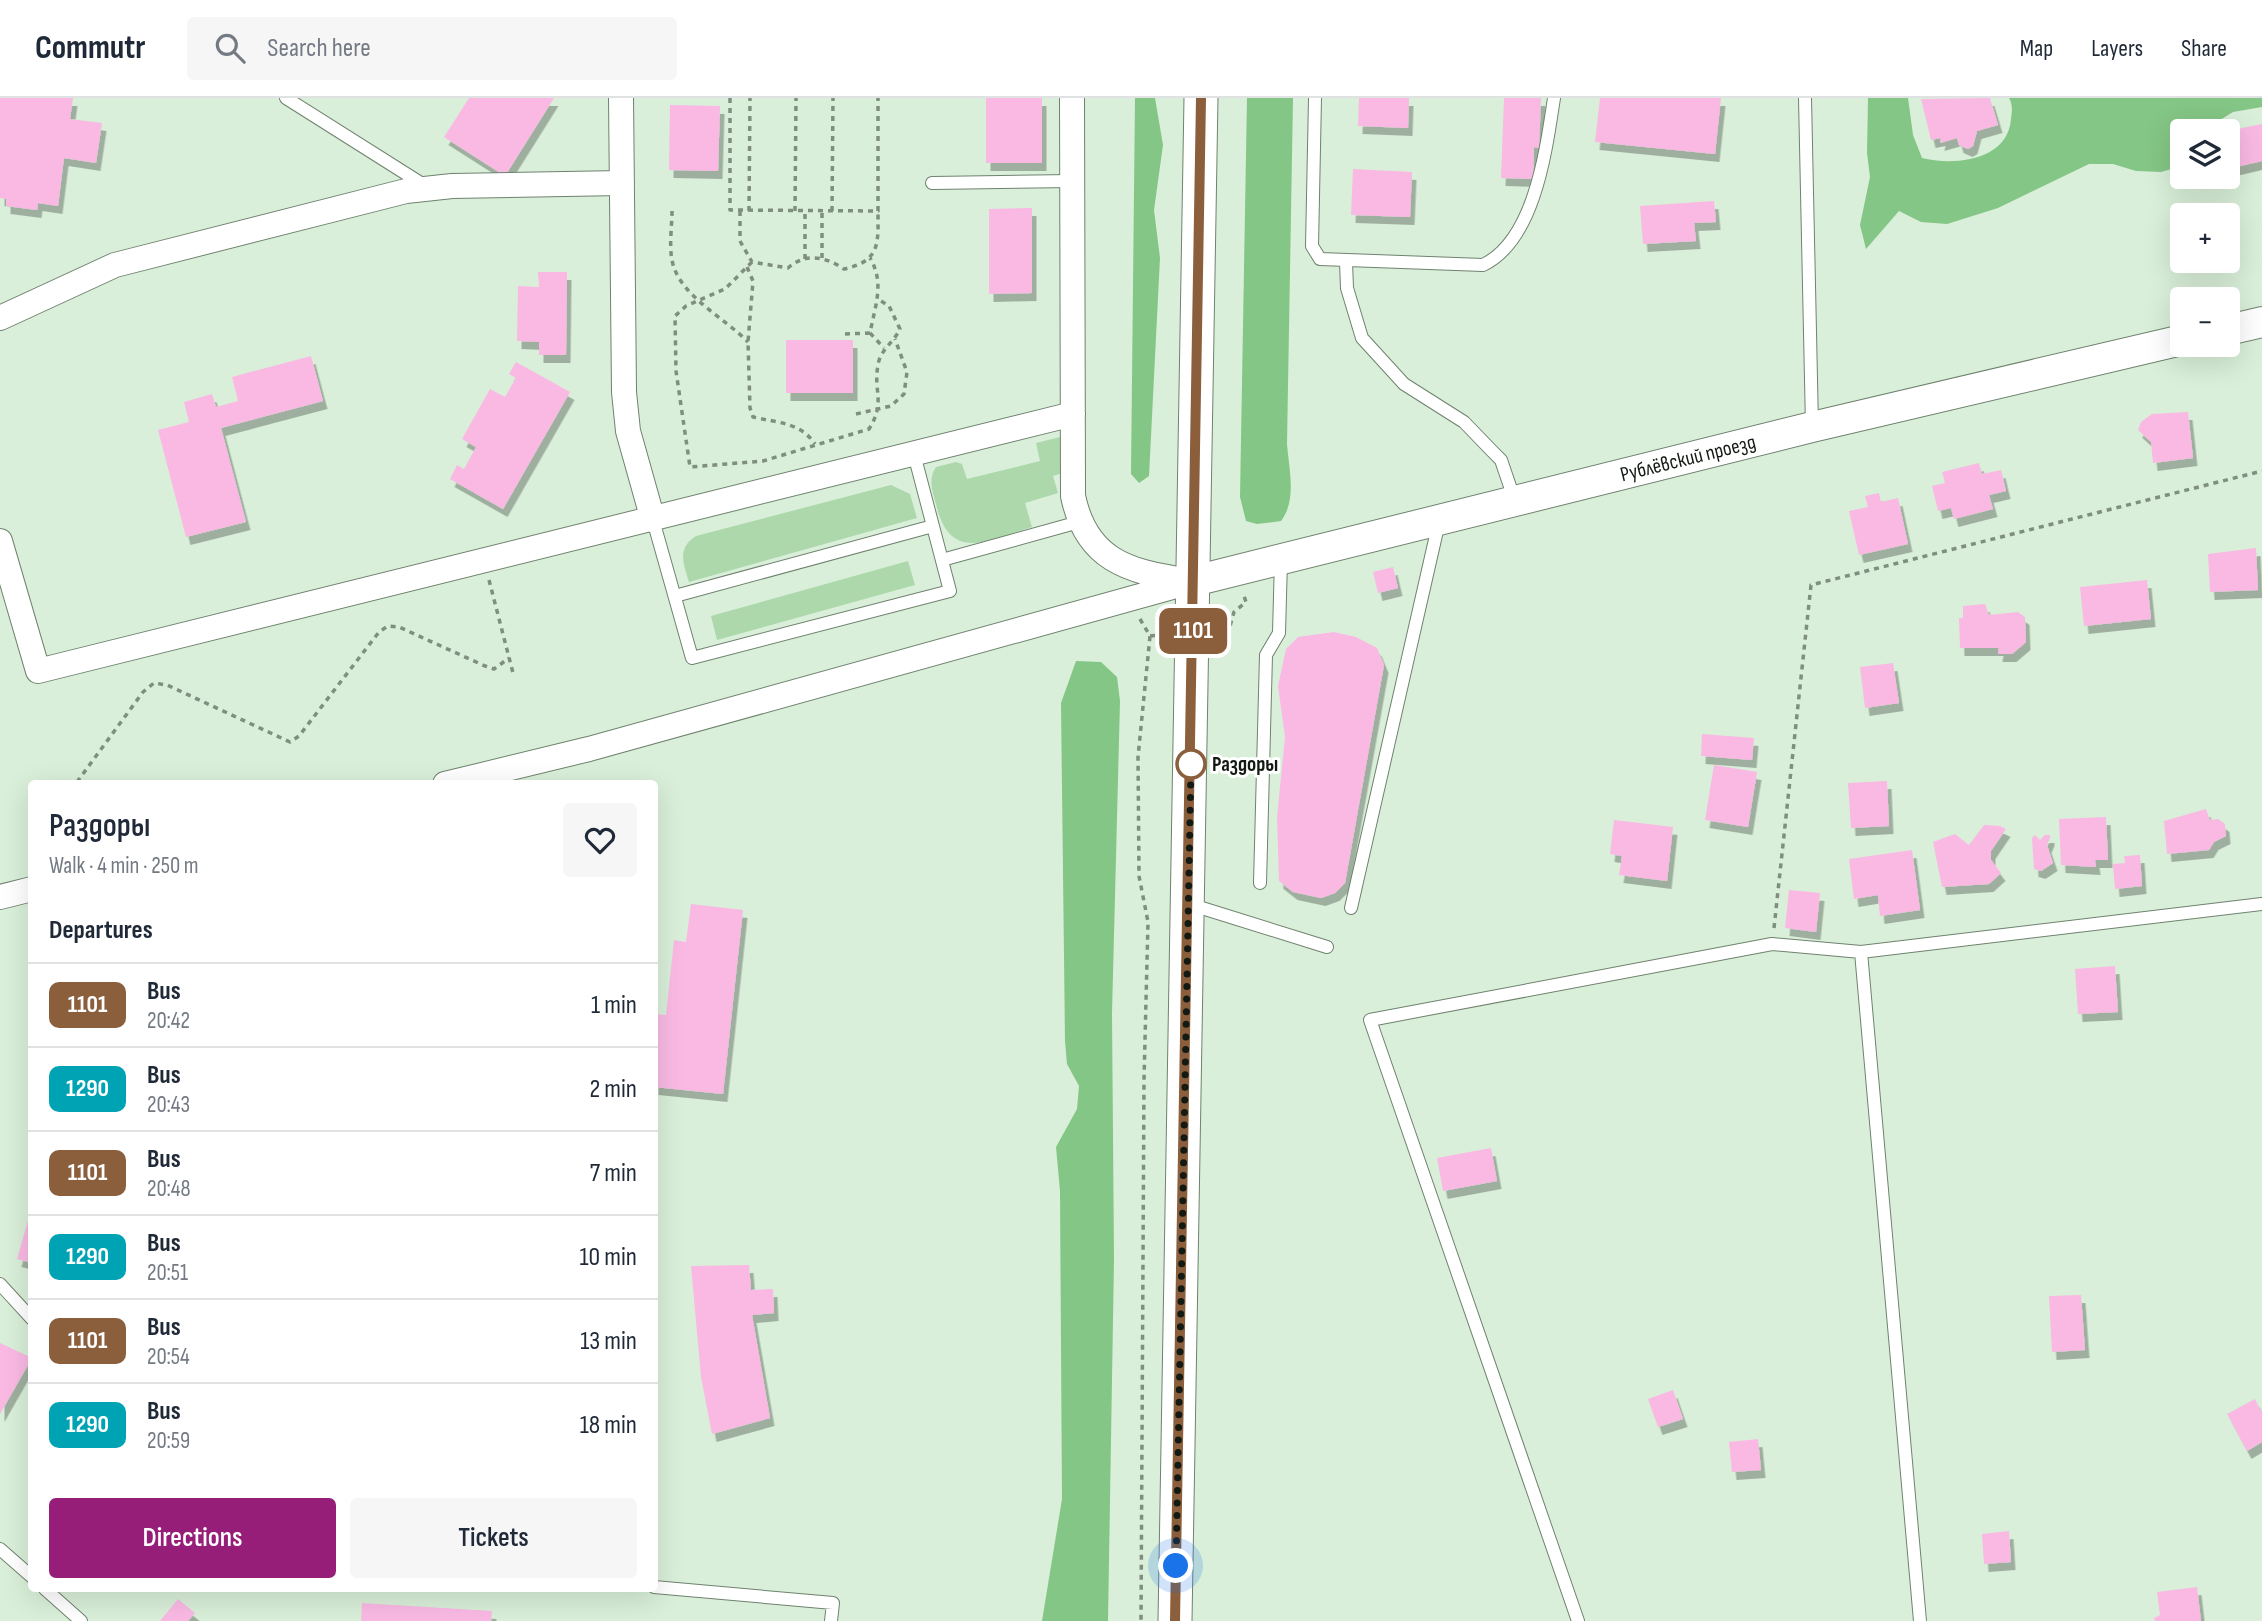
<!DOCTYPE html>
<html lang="en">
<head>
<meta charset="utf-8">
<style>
	:root { --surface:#fff; --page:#f6f6f7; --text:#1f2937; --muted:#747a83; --line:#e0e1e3; --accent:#961e79 }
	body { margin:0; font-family:"Sofia Sans Condensed",sans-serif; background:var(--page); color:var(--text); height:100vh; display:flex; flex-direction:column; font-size:26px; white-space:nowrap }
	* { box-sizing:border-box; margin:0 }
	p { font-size:23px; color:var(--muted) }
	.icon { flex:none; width:38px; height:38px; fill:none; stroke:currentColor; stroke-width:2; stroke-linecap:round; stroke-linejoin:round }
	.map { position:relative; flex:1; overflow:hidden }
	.drawer { position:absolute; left:28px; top:682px; width:630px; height:812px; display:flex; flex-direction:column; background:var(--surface); border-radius:7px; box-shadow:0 7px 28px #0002 }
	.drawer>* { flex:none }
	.badge { padding:0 14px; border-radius:10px; font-size:24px; line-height:46px }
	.buttons { position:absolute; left:2170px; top:21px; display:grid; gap:14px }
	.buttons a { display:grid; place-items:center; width:70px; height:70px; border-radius:7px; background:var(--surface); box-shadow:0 7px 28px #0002; font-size:35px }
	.you { position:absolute; width:35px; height:35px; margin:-18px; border:5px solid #fff; border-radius:50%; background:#1a73e8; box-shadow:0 0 0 10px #1a73e833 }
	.map>.badge { position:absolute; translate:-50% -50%; box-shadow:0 0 0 4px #fff }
	h2 { padding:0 21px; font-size:26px; line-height:63px }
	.round { display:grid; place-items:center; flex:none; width:74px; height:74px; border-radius:7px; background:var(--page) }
	.headline { display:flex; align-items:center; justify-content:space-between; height:119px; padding:0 21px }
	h1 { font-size:33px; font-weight:600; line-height:52px }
	.cta { display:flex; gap:14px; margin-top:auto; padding:14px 21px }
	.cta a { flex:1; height:80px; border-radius:7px; background:var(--accent); color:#fff; font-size:28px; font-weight:600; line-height:80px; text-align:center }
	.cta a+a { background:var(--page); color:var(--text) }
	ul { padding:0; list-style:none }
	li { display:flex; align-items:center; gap:21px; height:84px; padding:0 21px; border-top:2px solid var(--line) }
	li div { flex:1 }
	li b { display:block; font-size:26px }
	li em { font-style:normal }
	li .badge { min-width:77px; font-weight:700; text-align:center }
	header { display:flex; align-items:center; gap:42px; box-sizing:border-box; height:98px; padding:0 35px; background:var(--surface); border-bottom:2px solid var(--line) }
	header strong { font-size:33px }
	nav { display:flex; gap:38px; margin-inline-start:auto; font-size:24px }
	.search { width:490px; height:63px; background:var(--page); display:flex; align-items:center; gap:18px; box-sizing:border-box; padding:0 24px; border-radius:7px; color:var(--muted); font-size:26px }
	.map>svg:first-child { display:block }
	.green { fill:#acd8ac }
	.forest { fill:#84c685 }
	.building { fill:#f9b9e3; filter:url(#shadow) }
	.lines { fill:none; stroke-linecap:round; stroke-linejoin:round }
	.service-casing { stroke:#6f826f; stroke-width:14 }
	.minor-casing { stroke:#6f826f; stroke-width:26 }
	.tertiary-casing { stroke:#6f826f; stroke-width:32 }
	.secondary-casing { stroke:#6f826f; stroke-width:35 }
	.path { stroke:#7f8e7f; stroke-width:3.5; stroke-dasharray:5 5; stroke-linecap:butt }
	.service { stroke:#fff; stroke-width:12 }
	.minor { stroke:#fff; stroke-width:24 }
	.tertiary { stroke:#fff; stroke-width:30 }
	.secondary { stroke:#fff; stroke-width:33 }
	.line-casing { stroke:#fff; stroke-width:16 }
	.line { stroke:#8b5e3c; stroke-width:10 }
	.walk { stroke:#131a13; stroke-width:7; stroke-dasharray:0 12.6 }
	.stop-dot { fill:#fff; stroke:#8b5e3c; stroke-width:3.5 }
	.labels { text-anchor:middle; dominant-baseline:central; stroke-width:6; stroke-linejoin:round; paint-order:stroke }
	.street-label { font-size:21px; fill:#131a13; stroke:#fff }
	.stop-label { font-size:21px; font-weight:bold; fill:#131a13; stroke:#fff; text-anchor:start }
</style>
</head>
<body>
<header>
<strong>Commutr</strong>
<div class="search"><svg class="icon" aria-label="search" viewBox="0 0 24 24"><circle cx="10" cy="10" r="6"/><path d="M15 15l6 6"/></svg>Search here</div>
<nav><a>Map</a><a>Layers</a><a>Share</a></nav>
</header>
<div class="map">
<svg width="2262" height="1523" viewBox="0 0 2262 1523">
	<defs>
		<filter id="shadow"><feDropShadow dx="4.5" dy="8" stdDeviation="0" flood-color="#0004"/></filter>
	</defs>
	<rect width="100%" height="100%" fill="#d9efd9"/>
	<!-- green -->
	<path class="green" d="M1064 338 1066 374 1053 378 1058 395 1025 405 1032 429C988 442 950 466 936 406 932 392 928 381 936 369L956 364 962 366 967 381 1040 363 1036 345Z
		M891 387 910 396 917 420 689 484C683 465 677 450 696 438Z
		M908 463 915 487 717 542 711 518Z"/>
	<!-- forest -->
	<path class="forest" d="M1135 0H1155L1163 47 1154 112 1160 160 1149 378 1139 385 1131 376Z
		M1247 0H1293L1287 346C1289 371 1297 402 1281 423L1257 426 1246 423 1240 399Z
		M1868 0H1908L1913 37 1922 60C1953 68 2008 63 2011 21 2012 13 2013 7 2009 0H2262V9L2233 14 2212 27 2210 33H2182V68L2161 74 2136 73 2113 66H2089L1998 110 1947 126 1921 124 1899 113 1866 151 1860 127 1870 79 1867 55Z
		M1076 563 1101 564 1117 579 1120 603 1112 915 1114 1161 1108 1523H1042L1062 1401 1060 1093 1056 1049 1077 1011 1079 988 1067 966 1065 943 1061 605Z"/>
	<!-- building -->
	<path class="building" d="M0 0H73L70 21 102 25 96 65 64 60 58 108 38 105 37 112 6 108V101L0 100Z
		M469 0H554L505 78 444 39Z
		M986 0H1042V65H986Z
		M1359 0H1409L1408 30 1358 28Z
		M1504 0H1541L1539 50 1534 49 1533 81 1501 80Z
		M1600 0H1721L1715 56 1595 44Z
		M1990 0 1998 27 1977 33 1973 48 1968 51 1959 47 1957 40 1940 45 1941 40 1931 42 1921 1Z
		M670 7 720 8 718 73 669 72Z
		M2262 26V63L2232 70 2228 33Z
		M1353 71 1412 74 1410 119 1351 117Z
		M1714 103 1716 124 1694 125 1696 143 1643 146 1640 108Z
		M1032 110V195L989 196V111Z
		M538 174H567L566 257H539V244L517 243 518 188 539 189Z
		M786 242H853V295H786Z
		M311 258 323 303 221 330 246 424 186 439 158 332 189 324 184 304 212 296 216 309 238 303 232 279Z
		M516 264 570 294 503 411 450 381 457 367 464 371 476 349 462 341 490 291 505 299 516 280 509 276Z
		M2188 314 2193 360 2153 365 2151 344 2138 332 2141 324 2152 316Z
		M1979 365 1982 376 2001 372 2006 393 1989 397 1993 411 1954 421 1951 410 1938 413 1932 388 1945 385 1942 374Z
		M1879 395 1881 404 1898 400 1908 446 1859 457 1849 413 1868 409 1865 398Z
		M2256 450 2258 492 2210 494 2208 456Z
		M1393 469 1398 490 1378 495 1373 474Z
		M2147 482 2151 521 2084 528 2080 489Z
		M1985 506 1989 517 2018 514 2025 519 2026 544 2012 556H1998L1999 550H1960L1959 520H1963V508Z
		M1334 534 1356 539 1377 550 1384 567 1345 785 1335 795 1321 800 1293 794 1279 783 1277 719 1285 639 1278 588 1286 551 1298 539Z
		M1893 565 1899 605 1865 610 1860 569Z
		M1702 636 1754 640 1752 662 1701 658Z
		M1714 667 1757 674 1748 729 1705 722Z
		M1887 683 1889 728 1851 730 1848 685Z
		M2206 711 2210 722 2218 721 2225 726 2226 738 2214 744 2209 752 2167 756 2164 723Z
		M2106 719 2108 762H2095L2096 769 2061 767 2059 721Z
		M1614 722 1673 729 1667 783 1619 777 1622 758 1610 756Z
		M1984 727 2000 728 2006 731 1991 753V762L2001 775 1989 786 1942 789 1933 744 1955 736 1969 747Z
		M2035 737 2040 742 2045 737H2050V740L2047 747 2053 765 2041 773 2034 771 2032 740Z
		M1912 752 1920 812 1880 818 1878 797 1854 801 1849 761Z
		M2140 757 2142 788 2115 791 2113 766 2125 765 2124 758Z
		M1789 792 1820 795 1816 834 1785 830Z
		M691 806 743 812 723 996 654 989V916L666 917 674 842 686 844Z
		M2115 868 2118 914 2078 916 2075 871Z
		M1491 1050 1497 1083 1443 1093 1437 1060Z
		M29 1119H32V1165L17 1161Z
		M749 1167 751 1192 773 1191 774 1215 752 1217 770 1320 712 1336 701 1279 691 1168Z
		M2081 1197 2085 1252 2052 1254 2049 1198Z
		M0 1245 32 1260 0 1316Z
		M1673 1292 1683 1321 1658 1329 1648 1301Z
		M2255 1301 2262 1315V1344L2247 1353 2227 1316Z
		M1758 1341 1761 1372 1732 1374 1729 1344Z
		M2009 1433 2011 1464 1984 1466 1982 1436Z
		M2197 1489 2201 1523H2155L2154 1520 2160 1517 2157 1494Z
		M178 1501 195 1515 188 1523H160Z
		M362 1505 492 1513 491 1523H361Z"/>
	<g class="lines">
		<!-- service casing -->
		<g class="service-casing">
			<path id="service" d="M286 0 427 89
				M1315 0 1312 148 1320 161 1483 167C1535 142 1546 52 1554 0
				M1805 0 1812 328
				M932 85 1072 83
				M1346 164 1347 190 1362 240 1404 286 1464 324 1492 353 1501 362 1515 403
				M653 422 692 560 950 493 914 356
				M942 462 1079 424
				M675 498 933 428
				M1260 785 1266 557 1279 535 1281 462
				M1189 806 1327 849
				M1351 810 1439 424
				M1861 854 1920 1523
				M0 1186 32 1221
				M0 1451 32 1479
				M654 1489 833 1505 831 1523
				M45 1491 81 1523
				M1578 1523 1370 922 1772 846 1861 854 2262 806"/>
		</g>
		<!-- minor casing -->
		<g class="minor-casing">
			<path id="minor" d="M621 0 624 294 628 333 653 422
				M1072 0 1073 398C1086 461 1127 474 1186 482
				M0 220 115 167 406 93 452 88 622 85
				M0 443 38 573 1073 316
				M445 686 589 651 1194 483
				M0 799 32 791"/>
		</g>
		<!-- tertiary casing -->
		<g class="tertiary-casing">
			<g id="tertiary">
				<path d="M2228 232 2262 224"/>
				<path id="s1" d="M1194 483 1812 329 2182 242"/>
			</g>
		</g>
		<!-- secondary casing -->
		<g class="secondary-casing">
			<path id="secondary" d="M1175 1523 1201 0"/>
		</g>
		<!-- path -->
		<path class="path" d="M730 0V112L878 113V0
			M672 113C672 128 669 147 672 162 678 197 725 220 748 244
			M740 113V143L752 164 788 170C806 154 826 159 844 171 881 163 878 145 878 113
			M749 113 750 0
			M795 113 796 0
			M832 113 833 0
			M822 160V113
			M805 161V113
			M752 164 725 191 686 208 675 218 676 273 690 369 763 363 869 331C886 304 873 294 878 267 880 252 894 244 900 231L889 208 878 201
			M747 169 753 183 748 244 750 310 753 319C778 325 800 324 815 346
			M870 235 884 250
			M845 236 870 235C875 208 885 185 870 160
			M856 316 891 308 904 296 907 274 895 241
			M489 482 513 575
			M1140 521 1150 538 1138 659 1139 778 1148 824 1144 982 1141 1523
			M1150 538 1161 537
			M1219 539H1227L1234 514 1246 504 1244 498
			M77 684 143 594 154 585 167 587 290 644 299 638 379 534 388 528 399 529 485 568 494 571 509 560
			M1774 830 1811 487 2262 373"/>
		<!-- service -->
		<use href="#service" class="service"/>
		<!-- minor -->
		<use href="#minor" class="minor"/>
		<!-- tertiary -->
		<use href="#tertiary" class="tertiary"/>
		<!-- secondary -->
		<use href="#secondary" class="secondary"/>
	</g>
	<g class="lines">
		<!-- line casing -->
		<g class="line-casing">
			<path id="line" d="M1175 1523 1201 0"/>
		</g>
		<!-- line -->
		<use href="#line" class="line"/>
		<!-- walk -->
		<path class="walk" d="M1176 1468 1191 666"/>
	</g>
	<!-- markers -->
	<circle class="stop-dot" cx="1191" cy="666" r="14"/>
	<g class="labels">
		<!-- street labels -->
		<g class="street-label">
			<text stroke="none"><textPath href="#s1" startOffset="509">Рублёвский проезд</textPath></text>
		</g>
		<!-- stop labels -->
		<g class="stop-label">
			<text x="1212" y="666">Раздоры</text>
		</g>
	</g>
</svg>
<div class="buttons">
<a><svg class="icon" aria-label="layers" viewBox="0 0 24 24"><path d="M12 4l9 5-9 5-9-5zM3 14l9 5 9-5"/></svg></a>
<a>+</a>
<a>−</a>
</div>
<div class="you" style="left:1176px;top:1468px"></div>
<b class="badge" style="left:1193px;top:533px;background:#8b5e3c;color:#fff">1101</b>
<section class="drawer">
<div class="headline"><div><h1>Раздоры</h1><p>Walk · 4 min · 250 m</p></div><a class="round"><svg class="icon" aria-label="heart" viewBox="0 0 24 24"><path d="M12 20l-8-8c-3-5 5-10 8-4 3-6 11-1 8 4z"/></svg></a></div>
<h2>Departures</h2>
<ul>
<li><span class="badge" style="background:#8b5e3c;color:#fff">1101</span><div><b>Bus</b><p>20:42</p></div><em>1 min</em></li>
<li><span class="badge" style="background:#00a3b4;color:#fff">1290</span><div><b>Bus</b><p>20:43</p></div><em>2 min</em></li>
<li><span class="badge" style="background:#8b5e3c;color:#fff">1101</span><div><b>Bus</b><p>20:48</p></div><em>7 min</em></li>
<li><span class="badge" style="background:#00a3b4;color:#fff">1290</span><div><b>Bus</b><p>20:51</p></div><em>10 min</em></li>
<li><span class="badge" style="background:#8b5e3c;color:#fff">1101</span><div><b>Bus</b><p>20:54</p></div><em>13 min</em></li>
<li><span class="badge" style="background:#00a3b4;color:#fff">1290</span><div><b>Bus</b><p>20:59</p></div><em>18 min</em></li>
</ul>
<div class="cta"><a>Directions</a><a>Tickets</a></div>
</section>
</div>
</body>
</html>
